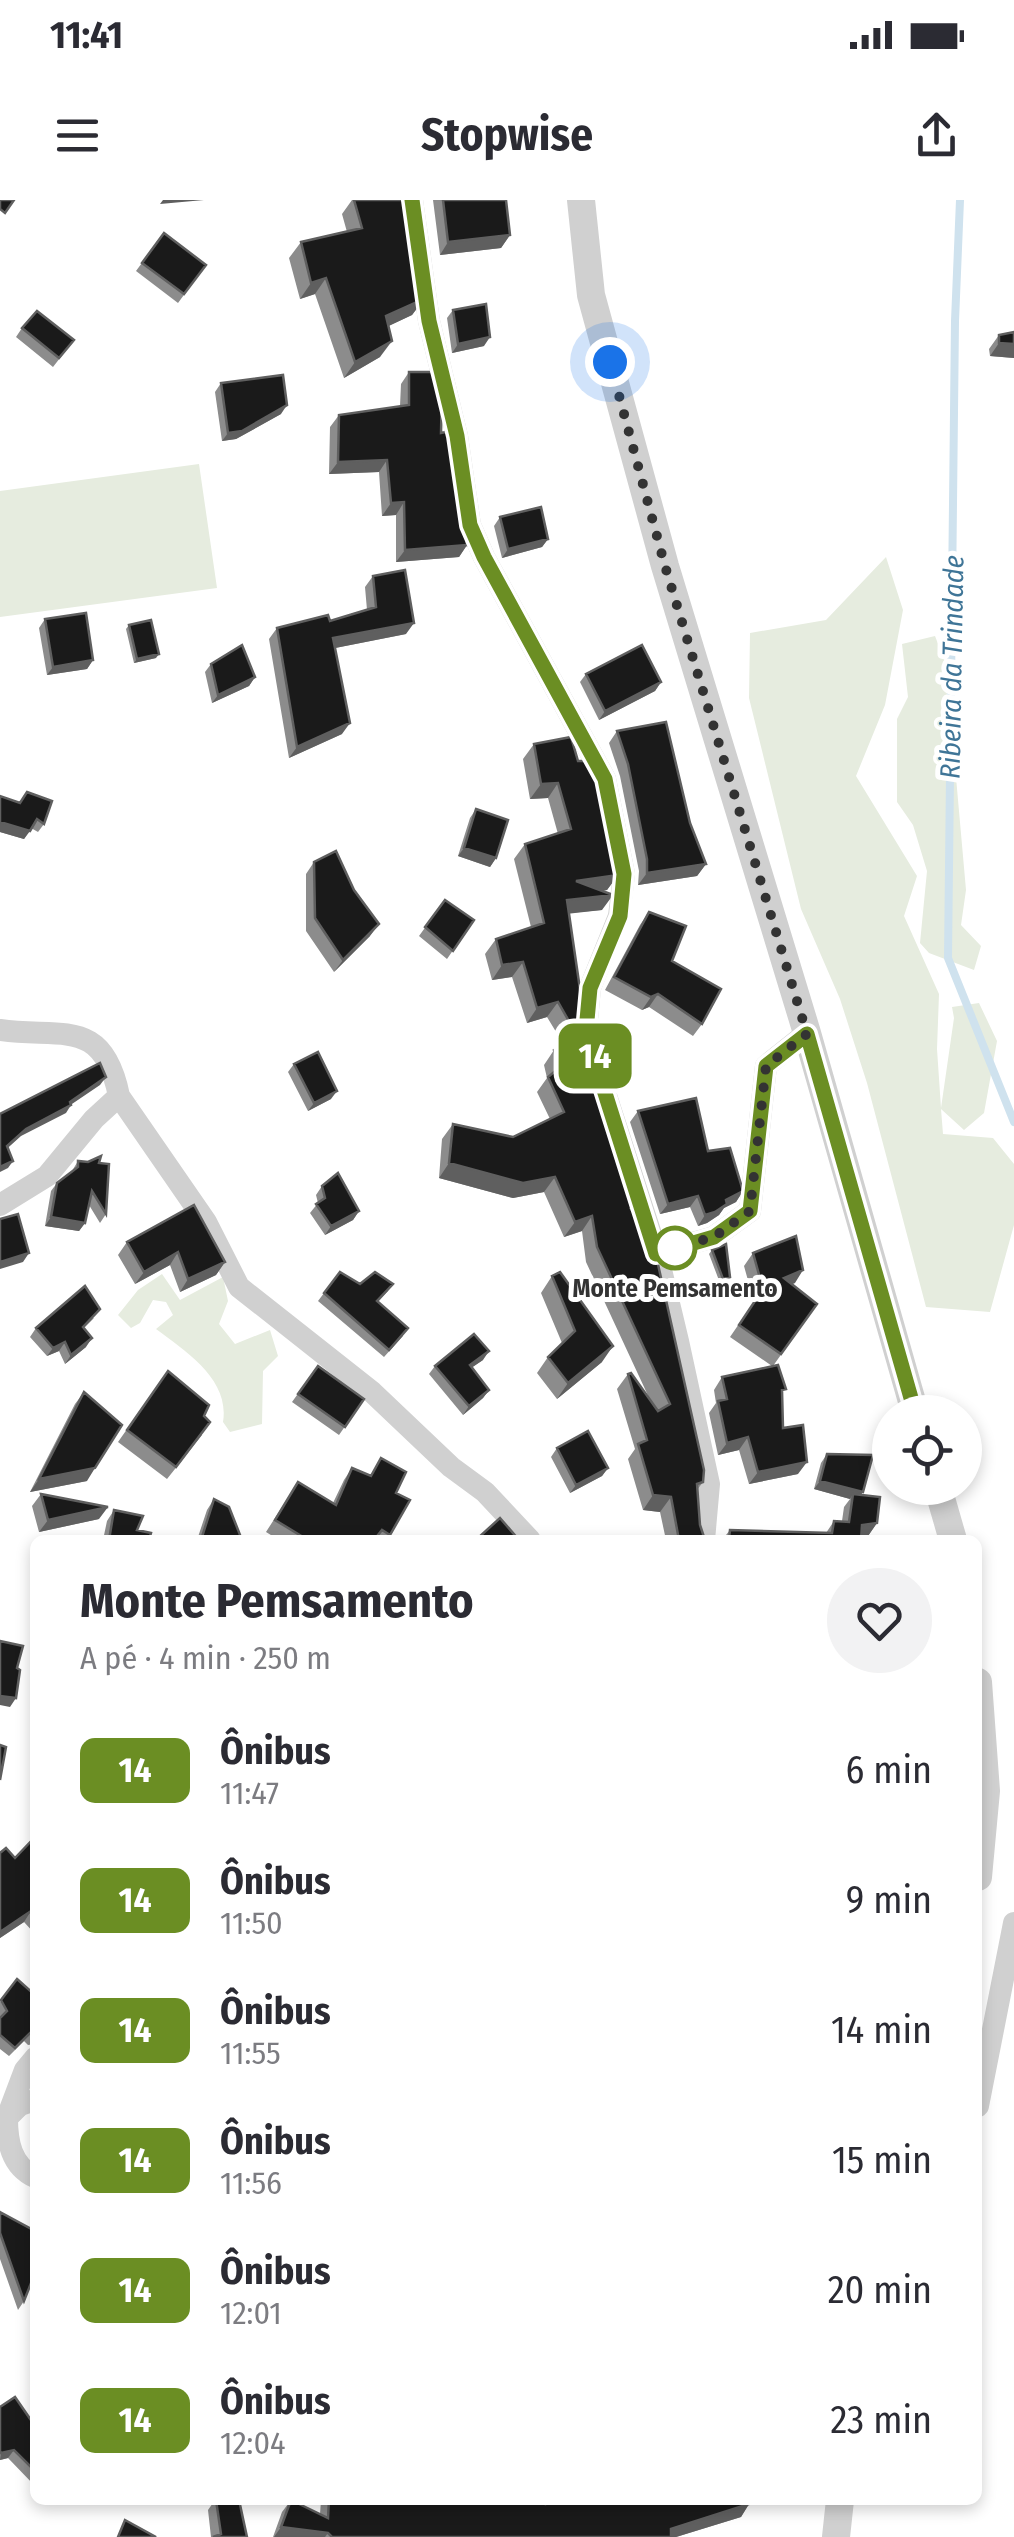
<!DOCTYPE html>
<html lang="pt">
<head>
<meta charset="utf-8">
<style>
	:root { --surface:#fff; --page:#f2f2f3; --text:#2b2b33; --muted:#7c7c81 }
	body { margin:0; font-family:"Fira Sans Condensed",sans-serif; background:var(--page); color:var(--text); height:100vh; display:flex; flex-direction:column; font-size:38px; white-space:nowrap }
	* { box-sizing:border-box; margin:0 }
	p { font-size:32px; color:var(--muted) }
	.icon { flex:none; width:55px; height:55px; fill:none; stroke:currentColor; stroke-width:2; stroke-linecap:round; stroke-linejoin:round }
	.map { position:relative; flex:1; overflow:hidden }
	.sheet { position:absolute; left:30px; top:1335px; width:952px; height:970px; display:flex; flex-direction:column; background:var(--surface); border-radius:15px; box-shadow:0 5px 15px #0003 }
	.sheet>* { flex:none }
	.badge { padding:0 20px; border-radius:15px; font-size:35px; line-height:65px }
	.controls { position:absolute; left:872px; top:1195px; display:grid; gap:20px }
	.controls a { display:grid; place-items:center; width:110px; height:110px; border-radius:50%; background:var(--surface); box-shadow:0 5px 15px #0003; font-size:50px }
	.you { position:absolute; width:50px; height:50px; margin:-25px; border:8px solid #fff; border-radius:50%; background:#1a73e8; box-shadow:0 0 0 15px #1a73e833 }
	.map>.badge { position:absolute; translate:-50% -50%; box-shadow:0 0 0 5px #fff }
	.round { display:grid; place-items:center; flex:none; width:105px; height:105px; border-radius:52px; background:var(--page) }
	.headline { display:flex; align-items:center; justify-content:space-between; height:170px; padding:0 50px }
	h1 { font-size:48px; font-weight:700; line-height:75px }
	ul { padding:0; list-style:none }
	li { display:flex; align-items:center; gap:30px; height:130px; padding:0 50px }
	li div { flex:1 }
	li b { display:block; font-size:38px }
	li em { font-style:normal }
	li .badge { min-width:110px; font-weight:700; text-align:center }
	.status { display:flex; justify-content:space-between; align-items:center; height:70px; padding:0 50px; background:var(--surface); direction:ltr }
	.status svg { height:28px; fill:currentColor }
	header { display:flex; justify-content:space-between; align-items:center; height:130px; padding:0 50px; background:var(--surface); font-size:45px; font-weight:700 }
	.map>svg:first-child { display:block }
	.green { fill:#e6ecdf }
	.lines { fill:none; stroke-linecap:round; stroke-linejoin:round }
	.stream { stroke:#cfe2ee; stroke-width:8 }
	.minor { stroke:#d0d0d0; stroke-width:22 }
	.tertiary { stroke:#d0d0d0; stroke-width:28 }
	.wall { fill:#8c8c8c }
	.shaded-wall { fill:#5f5f5f }
	.building { fill:#1a1a1a; stroke:#5f5f5f; stroke-width:2.5 }
	.line-casing { stroke:#fff; stroke-width:22 }
	.line { stroke:#6b8e23; stroke-width:15 }
	.walk { stroke:#333; stroke-width:10; stroke-dasharray:0 18 }
	.stop-dot { fill:#fff; stroke:#6b8e23; stroke-width:5 }
	.labels { text-anchor:middle; dominant-baseline:central; stroke-width:10; stroke-linejoin:round; paint-order:stroke }
	.stop-label { font-size:25px; font-weight:bold; fill:#333; stroke:#fff }
	.water-label { font-size:28px; font-style:italic; fill:#3f7597; stroke:#fff }
</style>
</head>
<body>
<div class="status"><b>11:41</b><svg viewBox="0 0 49 12"><path d="M0 12V9h3v3zM5 12V6h3v6zM10 12V3h3v9zM15 12V0h3v12zM26 1h20v11H26zM47 4h2v5h-2z"/></svg></div>
<header><svg class="icon" aria-label="menu" viewBox="0 0 24 24"><path d="M4 6h16M4 12h16M4 18h16"/></svg>Stopwise<svg class="icon" aria-label="share" viewBox="0 0 24 24"><path d="M12 15V3M7 8l5-5 5 5M5 13v7h14v-7"/></svg></header>
<div class="map">
<svg width="1014" height="2337" viewBox="0 0 1014 2337">
	<rect width="100%" height="100%" fill="#fff"/>
	<!-- green -->
	<path class="green" d="M199 264 217 388 0 417V291Z
		M886 357 903 410 885 505 856 576 917 676 904 716 939 794 937 849 941 908 954 818 952 807 979 803 997 841 984 913 964 930 941 909 943 934 993 938 1014 964V1025L990 1112 926 1107 867 883 840 799 801 709 749 498 750 433 826 420Z
		M935 436 952 480 946 532 955 566 966 690 961 725 981 746 974 770 929 753 920 743 927 671 913 625 897 602V519L908 497 902 444Z
		M162 1074 180 1100 223 1077 228 1101 219 1124 235 1144 270 1130 278 1156 263 1171 262 1224 230 1232 223 1222C230 1180 187 1152 156 1129L173 1115 166 1102 153 1100 140 1123 131 1128 118 1115 138 1090Z"/>
	<g class="lines">
		<!-- stream -->
		<path class="stream" d="M960 0 955 121 948 758 1014 922"/>
		<!-- minor -->
		<path class="minor" d="M412 0 429 121 457 236 470 325 484 357 605 579 624 674 619 716 590 788 587 820 598 871 657 1053 678 1141 709 1284 704 1340
			M0 830C61 839 103 816 119 896
			M0 1005 47 976 94 919 119 896 206 1022 239 1087 372 1192 451 1267 485 1292 530 1340
			M657 1053 714 1037 750 1011 766 866 807 833
			M35 1900 20 1905 7 1918C7 1941 11 1966 35 1977
			M978 1906 1014 1723
			M8 1915 25 1870 35 1858"/>
		<!-- tertiary -->
		<path class="tertiary" d="M581 0 591 95 665 366 807 833 915 1212
			M938 1288 953 1340
			M978 1482 986 1591 978 1677
			M836 2337 840 2300"/>
	</g>
	<!-- wall -->
	<path class="wall" d="M352 0H407L424 99 412 115 388 126 380 157 344 178 315 94 300 99 289 58 301 42 347 32 342 14Z
		M433 0H506L510 35 501 48 440 55Z
		M164 33 206 65 178 103 136 71Z
		M453 110 484 146 452 153 447 118Z
		M22 128 74 140 53 167 16 137Z
		M1014 132V158L990 156 989 149 999 135Z
		M409 172 441 233 467 345 459 357 396 362V315L382 316 379 272 329 274 330 227 339 215 400 206 401 184Z
		M221 183 281 214 236 239 222 241 215 192Z
		M500 317 548 339 542 347 502 358 494 326Z
		M373 376 406 434 335 448 342 534 289 558 269 439 277 428 330 421 367 410 365 387Z
		M45 419 93 460 87 469 47 475 39 428Z
		M129 425 156 458 134 463 126 429Z
		M211 464 255 477 249 486 212 503 205 472Z
		M586 474 661 482 655 491 599 520 580 482Z
		M617 531 690 623 706 664 697 676 638 685 639 671 620 576 609 543Z
		M534 544 618 675 607 690 601 691 602 710 569 713 590 858 635 1016 703 1282 697 1290 700 1325 705 1340H666L660 1312 643 1310 628 1259 635 1249 617 1189 628 1174 651 1202 586 1062 582 1031 564 1037 544 992 513 998 439 978 442 939 453 924 513 937 550 919 537 892 547 878 544 865 554 850 564 845 547 817 527 823 512 777 492 780 485 754 496 739 531 727 514 659 525 644 558 634 548 598 530 599 523 559Z
		M27 592 44 624 38 632 31 628 24 639 0 632V596L19 603Z
		M476 609 496 658 490 667 458 656 470 618Z
		M314 662 370 736 334 772 306 731V674Z
		M445 700 474 720 447 759 419 736Z
		M649 712 702 824 693 836 649 807 642 810 605 790 640 725Z
		M294 864 331 899 308 911 288 872Z
		M638 911 708 951 743 991 736 1002 724 1008 719 1015 707 1023 698 1026 690 1007 660 1014 630 922Z
		M78 961 99 963 106 1014 100 1023 89 1005 85 1023 79 1031 45 1026 51 991 57 983 72 971Z
		M322 986 359 1011 353 1020 325 1035 310 1013 318 1003 316 995Z
		M127 1042 225 1062 216 1075 180 1092 170 1065 135 1084 118 1055Z
		M712 1050 730 1077 727 1081 720 1083 709 1054Z
		M753 1053 795 1083 791 1084 817 1104 773 1166 782 1194 783 1228 798 1274 749 1284 739 1250 718 1255 709 1213 716 1203 714 1190 722 1177 772 1166 730 1137 754 1102 744 1066Z
		M340 1072 360 1084 388 1091 378 1102 403 1136 384 1157 318 1101Z
		M552 1076 602 1162 557 1199 537 1173 548 1157 562 1143 541 1093Z
		M94 1118 84 1128 86 1147 65 1164 59 1151 47 1156 30 1137 36 1128Z
		M483 1160 472 1167 489 1190 483 1198 463 1215 429 1174 435 1166Z
		M318 1166 364 1199 339 1235 292 1202Z
		M168 1171 202 1235 167 1279 118 1242Z
		M84 1192 87 1281 30 1292 75 1204Z
		M557 1248 608 1268 602 1276 570 1293 551 1257Z
		M827 1254 861 1295 877 1323 868 1336 861 1337V1340H722L730 1330 826 1333 834 1321H842L844 1307 850 1299 814 1289 821 1263Z
		M381 1258 396 1293 410 1300 386 1340H279L266 1332 298 1282 333 1303 344 1280 352 1268 370 1276Z
		M41 1294 99 1319 39 1332 32 1306Z
		M214 1299 242 1340H197L207 1310Z
		M114 1310 137 1330 149 1340H103L107 1321Z
		M35 1637V1734L24 1722 0 1738V1653L15 1658Z
		M17 1779 35 1795V1844L28 1845 24 1841 9 1856 0 1849V1802Z
		M0 2012 24 2101 18 2110 0 2059Z
		M0 2207 35 2226V2286L8 2258 0 2260Z
		M215 2300H239L247 2337H211L208 2310Z
		M291 2300 320 2314 321 2300H546V2304H749L741 2317 676 2337H273L282 2312Z"/>
	<!-- shaded-wall -->
	<path class="shaded-wall" d="M163 0H204L160 4Z
		M510 35 501 48 440 55 448 42Z
		M326 78 315 94 300 99 311 83Z
		M424 99 412 115 374 133 386 116Z
		M490 137 484 146 452 153 458 144Z
		M392 141 380 157 344 178 355 162Z
		M999 143 1014 144V158L990 156Z
		M287 205 281 214 236 239 222 241 228 233Z
		M387 260 379 272 329 274 338 262Z
		M404 302 396 315 382 316 391 303Z
		M548 339 542 347 502 358 508 349Z
		M467 345 459 357 396 362 405 350Z
		M414 423 406 434 325 450 333 438Z
		M159 454 156 458 134 463 137 459Z
		M93 460 87 469 47 475 53 467Z
		M255 477 249 486 212 503 218 495Z
		M661 482 655 491 599 520 605 511Z
		M350 523 342 534 289 558 297 547Z
		M558 583 548 598 530 599 541 584Z
		M0 622 30 631 24 639 0 632Z
		M464 648 496 658 490 667 458 656Z
		M706 664 697 676 638 685 647 673Z
		M618 675 607 690 565 696 576 681Z
		M613 695 602 710 557 715 567 700Z
		M379 724 370 736 334 772 343 760Z
		M523 762 512 777 492 780 502 765Z
		M658 794 649 807 642 810 651 797Z
		M558 802 547 817 527 823 537 808Z
		M106 877 100 885 69 906 71 905 66 913 21 936 1 954 7 946 26 929 70 902Z
		M337 891 331 899 308 911 314 903Z
		M13 961 8 968 0 972V967Z
		M449 963 555 977 544 992 513 998 439 978Z
		M743 991 736 1002 724 1008 719 1015 707 1023 698 1026 705 1015 726 1000Z
		M698 996 690 1007 660 1014 668 1004Z
		M359 1011 353 1020 325 1035 331 1026Z
		M592 1016 582 1031 564 1037 575 1022Z
		M51 1017 85 1023 79 1031 45 1026Z
		M178 1052 170 1065 135 1084 144 1072Z
		M29 1053 23 1062 0 1069V1062Z
		M225 1062 216 1075 180 1092 188 1079Z
		M803 1070 795 1083 775 1091 784 1078Z
		M92 1138 86 1147 65 1164 71 1155Z
		M65 1142 59 1151 47 1156 53 1148Z
		M613 1146 602 1162 557 1199 568 1183Z
		M489 1151 483 1160 464 1173 470 1165Z
		M489 1190 483 1198 463 1215 469 1206Z
		M748 1237 739 1250 718 1255 727 1243Z
		M807 1262 798 1274 749 1284 758 1272Z
		M95 1268 87 1281 30 1292 39 1279Z
		M608 1268 602 1276 570 1293 576 1285Z
		M820 1281 863 1292 857 1301 853 1294 850 1299 814 1289Z
		M653 1295 671 1297 660 1312 643 1310Z
		M108 1307 99 1319 39 1332 48 1320Z
		M877 1323 868 1336 853 1338 862 1325Z
		M0 1496 16 1498 10 1507 0 1505Z
		M31 1711 24 1722 0 1738V1732Z
		M14 2250 8 2258 0 2260 1 2253Z
		M749 2304 741 2317 676 2337H665L671 2329Z
		M281 2327 328 2333 325 2337H274Z"/>
	<!-- building -->
	<path class="building" d="M0 0H14L5 13 0 9Z
		M354 0H407L412 10 424 99 386 116 392 141 355 162 326 78 311 83 301 42 362 28Z
		M443 0H506L510 35 448 42Z
		M164 33 206 65 184 94 142 63Z
		M486 104 490 137 458 144 453 110Z
		M37 111 74 140 59 158 22 128Z
		M1014 132V144L999 143V135Z
		M409 172H437L442 189 441 233 451 231 467 345 405 350 404 302 391 303 387 260 338 262 339 215 409 205Z
		M283 175 287 205 242 231 228 233 221 183Z
		M541 307 548 339 508 349 500 317Z
		M405 370 414 423 333 438 350 523 297 547 277 428 328 415 330 421 376 407 373 376Z
		M86 413 93 460 53 467 45 419Z
		M151 420 159 454 137 459 129 425Z
		M242 445 255 477 218 495 211 464Z
		M642 445 661 482 605 511 586 474Z
		M666 522 690 623 706 664 647 673V659L628 564 617 531Z
		M571 537 578 561H597L601 569 619 660 618 675 576 681 613 695 567 700 590 858 599 874 642 1007 631 1009 653 1042 704 1270 703 1282 697 1284 700 1325 705 1340H679L671 1297 653 1295 638 1244 647 1240 628 1174 631 1173 658 1211 670 1204 597 1047 592 1016 575 1022 555 977 523 983 449 963 453 924 513 937 564 912 548 877 559 868 554 850 578 837 558 802 537 808 523 762 502 765 496 739 544 723 525 644 571 629 558 583 541 584 534 544Z
		M27 592 52 601 44 624 37 619 30 631 0 622V596L20 603Z
		M476 609 508 620 496 658 464 648Z
		M336 651 354 690 379 724 343 760 315 718 314 662Z
		M445 700 474 720 453 751 425 727Z
		M649 712 686 726 672 761 721 789 702 824 658 794 651 797 614 777Z
		M318 852 337 891 314 903 294 864Z
		M100 863 106 877 70 902 71 905 26 929 7 946 13 961 0 967V914Z
		M696 898 708 951 730 948 743 991 726 1000 727 1004 715 1012 705 1015 698 996 668 1004 638 911Z
		M101 956 99 963 109 964 106 1014 92 991 85 1023 51 1017 57 983 78 967V961L88 962Z
		M338 973 359 1011 331 1026 316 1004 325 998 322 986Z
		M194 1005 225 1062 188 1079 178 1052 144 1072 127 1042Z
		M18 1014 29 1053 0 1062V1019Z
		M796 1036 803 1070 784 1078 817 1104 781 1154 739 1125 763 1089 753 1053Z
		M726 1044 730 1077 723 1079 712 1050Z
		M340 1072 360 1084 375 1072 393 1084 377 1101 408 1128 389 1150 324 1093Z
		M560 1072 613 1146 568 1183 548 1157 575 1131 552 1076Z
		M85 1086 100 1109 83 1127 92 1138 71 1155 65 1142 53 1148 36 1128Z
		M474 1134 489 1151 470 1165 489 1190 469 1206 435 1166Z
		M778 1165 786 1189 782 1190 783 1228 803 1225 807 1262 758 1272 748 1237 727 1243 718 1201 727 1199 722 1177Z
		M318 1166 364 1199 345 1227 298 1194Z
		M168 1171 209 1205 204 1216 210 1222 176 1267 127 1230Z
		M84 1192 122 1225 95 1268 39 1279Z
		M588 1231 608 1268 576 1285 557 1248Z
		M827 1254 873 1255 863 1292 820 1281Z
		M381 1258 406 1272 396 1293 410 1300 390 1335 382 1330 374 1340H308L275 1320 298 1282 336 1305 352 1268 371 1276Z
		M41 1294 108 1307 48 1320Z
		M853 1294 880 1297 877 1323 862 1325 861 1340H729L730 1330 832 1333 834 1321 849 1322Z
		M214 1299 229 1307 242 1340H201Z
		M114 1310 143 1316 137 1330 151 1333 149 1340H109Z
		M500 1318 519 1340H479L478 1338Z
		M0 1441 23 1446 17 1468 20 1470 16 1498 0 1496Z
		M0 1545 6 1547 0 1580Z
		M35 1637V1715L31 1711 0 1732V1653L6 1648 15 1658Z
		M17 1779 35 1795V1836L30 1833 15 1848 0 1835V1818L7 1811 1 1800Z
		M0 2012 35 2031V2073L24 2101 0 2033Z
		M15 2197 35 2226V2271L14 2250 1 2253 0 2251V2207Z
		M216 2300H239L247 2337H213L221 2334Z
		M291 2300 328 2318 329 2300H546V2304L563 2300H748L749 2304 671 2329V2337H332L328 2333 281 2327Z
		M125 2320 156 2337H118Z"/>
	<g class="lines">
		<!-- line casing -->
		<g class="line-casing">
			<path id="line" d="M412 0 429 121 457 236 470 325 484 357 605 579 624 674 620 716 590 788 587 820 598 871 656 1054 714 1037 750 1011 766 866 807 834 915 1212"/>
		</g>
		<!-- line -->
		<use href="#line" class="line"/>
		<!-- walk -->
		<path class="walk" d="M610 162 665 366 807 834 766 866 750 1011 714 1037 675 1048"/>
	</g>
	<!-- markers -->
	<circle class="stop-dot" cx="675" cy="1048" r="20"/>
	<g class="labels">
		<!-- stop labels -->
		<g class="stop-label">
			<text x="675" y="1089">Monte Pemsamento</text>
		</g>
		<!-- water labels -->
		<g class="water-label">
			<text transform="translate(952 467) rotate(-89)">Ribeira da Trindade</text>
		</g>
	</g>
</svg>
<div class="controls">
<a><svg class="icon" aria-label="locate" viewBox="0 0 24 24"><circle cx="12" cy="12" r="6"/><path d="M12 2v4M12 18v4M2 12h4M18 12h4"/></svg></a>
</div>
<div class="you" style="left:610px;top:162px"></div>
<b class="badge" style="left:595px;top:856px;background:#6b8e23;color:#fff">14</b>
<section class="sheet">
<div class="headline"><div><h1>Monte Pemsamento</h1><p>A pé · 4 min · 250 m</p></div><a class="round"><svg class="icon" aria-label="heart" viewBox="0 0 24 24"><path d="M12 20l-8-8c-3-5 5-10 8-4 3-6 11-1 8 4z"/></svg></a></div>
<ul>
<li><span class="badge" style="background:#6b8e23;color:#fff">14</span><div><b>Ônibus</b><p>11:47</p></div><em>6 min</em></li>
<li><span class="badge" style="background:#6b8e23;color:#fff">14</span><div><b>Ônibus</b><p>11:50</p></div><em>9 min</em></li>
<li><span class="badge" style="background:#6b8e23;color:#fff">14</span><div><b>Ônibus</b><p>11:55</p></div><em>14 min</em></li>
<li><span class="badge" style="background:#6b8e23;color:#fff">14</span><div><b>Ônibus</b><p>11:56</p></div><em>15 min</em></li>
<li><span class="badge" style="background:#6b8e23;color:#fff">14</span><div><b>Ônibus</b><p>12:01</p></div><em>20 min</em></li>
<li><span class="badge" style="background:#6b8e23;color:#fff">14</span><div><b>Ônibus</b><p>12:04</p></div><em>23 min</em></li>
</ul>
</section>
</div>
</body>
</html>
